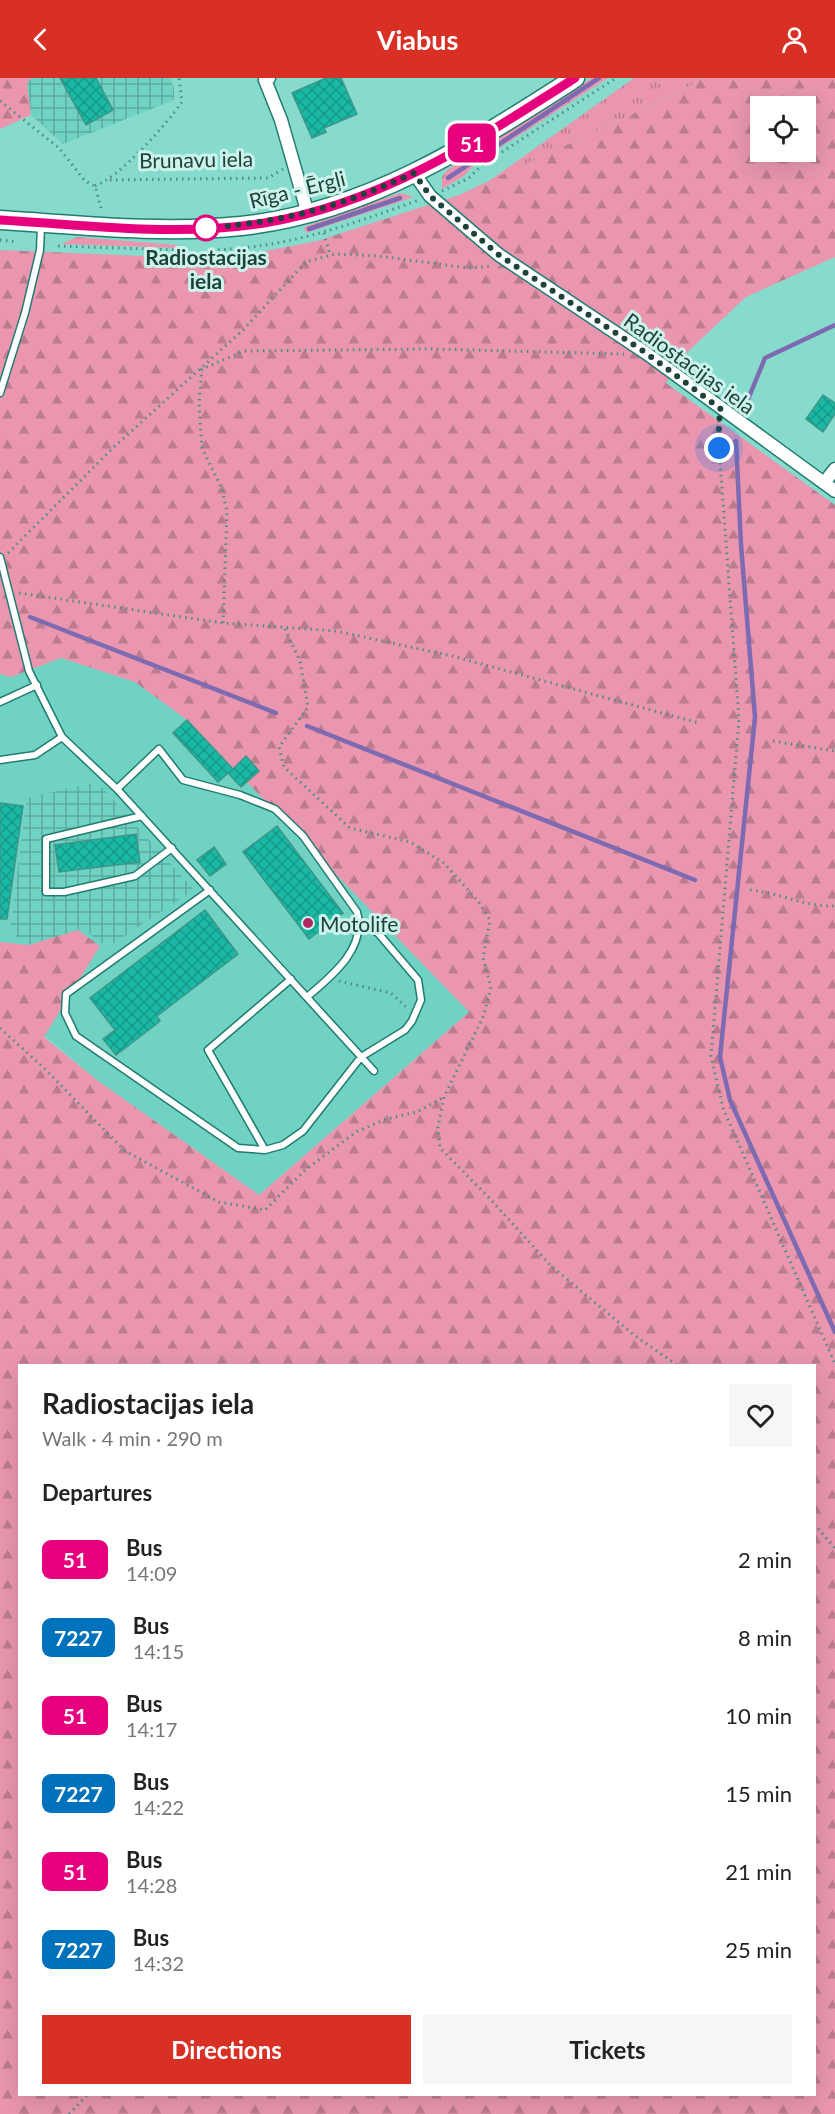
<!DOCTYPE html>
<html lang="en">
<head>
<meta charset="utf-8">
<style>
	:root { --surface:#fff; --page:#f6f6f6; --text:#222; --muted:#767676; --accent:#d93025 }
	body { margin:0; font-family:Lato,sans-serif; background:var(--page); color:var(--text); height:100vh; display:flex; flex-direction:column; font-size:22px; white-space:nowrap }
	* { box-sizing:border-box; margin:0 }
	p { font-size:20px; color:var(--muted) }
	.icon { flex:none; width:33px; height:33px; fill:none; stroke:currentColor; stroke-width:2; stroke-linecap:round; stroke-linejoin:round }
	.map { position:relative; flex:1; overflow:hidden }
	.drawer { position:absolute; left:18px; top:1286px; width:798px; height:732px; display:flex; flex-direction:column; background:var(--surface); border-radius:0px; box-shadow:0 6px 24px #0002 }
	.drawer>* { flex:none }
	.badge { padding:0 12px; border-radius:9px; font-size:21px; line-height:39px }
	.tools { position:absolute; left:750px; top:18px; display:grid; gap:12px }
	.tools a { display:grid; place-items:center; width:66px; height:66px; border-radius:0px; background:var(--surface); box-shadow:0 6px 24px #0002; font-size:30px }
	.you { position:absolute; width:30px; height:30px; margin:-15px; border:4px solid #fff; border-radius:50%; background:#1a73e8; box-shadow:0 0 0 9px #1a73e833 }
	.map>.badge { position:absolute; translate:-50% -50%; box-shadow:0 0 0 3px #fff }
	h2 { padding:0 24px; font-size:22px; line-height:54px }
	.round { display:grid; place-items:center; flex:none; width:63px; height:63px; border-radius:0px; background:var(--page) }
	.overview { display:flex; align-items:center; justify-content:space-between; height:102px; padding:0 24px }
	h1 { font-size:28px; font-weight:700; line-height:45px }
	.button { display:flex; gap:12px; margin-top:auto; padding:12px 24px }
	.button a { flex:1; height:69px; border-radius:0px; background:var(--accent); color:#fff; font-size:24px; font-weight:700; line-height:69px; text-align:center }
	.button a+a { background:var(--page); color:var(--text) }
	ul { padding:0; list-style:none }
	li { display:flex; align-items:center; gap:18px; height:78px; padding:0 24px }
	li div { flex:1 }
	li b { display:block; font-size:22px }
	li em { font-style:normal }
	li .badge { min-width:66px; font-weight:700; text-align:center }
	header { display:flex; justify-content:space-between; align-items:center; height:78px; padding:0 24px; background:var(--accent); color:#fff; font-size:27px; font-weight:700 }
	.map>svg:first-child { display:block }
	.built { fill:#70d2c2 }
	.industrial { fill:url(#industrial-grid) }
	.grass { fill:url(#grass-tufts) }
	.forest { fill:url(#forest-firs); fill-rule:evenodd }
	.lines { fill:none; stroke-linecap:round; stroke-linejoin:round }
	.stream { stroke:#7e6ab1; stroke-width:4.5 }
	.building { fill:url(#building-cross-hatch); stroke:#3f9688; stroke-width:1.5 }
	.lane-casing { stroke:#207c70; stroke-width:9 }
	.street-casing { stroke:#207c70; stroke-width:15 }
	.primary-casing { stroke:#207c70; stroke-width:21 }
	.path { stroke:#508c81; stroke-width:3; stroke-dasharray:1.5 4.5; stroke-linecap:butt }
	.lane { stroke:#fff; stroke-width:6 }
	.street { stroke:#fff; stroke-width:12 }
	.primary { stroke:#fff; stroke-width:18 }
	.line-casing { stroke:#fff; stroke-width:14 }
	.line { stroke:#e6007e; stroke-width:9 }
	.walk { stroke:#1d413b; stroke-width:6; stroke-dasharray:0 10.8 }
	.stop-dot { fill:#fff; stroke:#e6007e; stroke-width:3 }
	.poi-dot { fill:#b42861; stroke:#cbf3eb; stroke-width:2 }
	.labels { text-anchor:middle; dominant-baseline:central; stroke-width:6; stroke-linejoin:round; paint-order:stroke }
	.street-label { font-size:21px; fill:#1d413b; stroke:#cbf3eb }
	.stop-label { font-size:21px; font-weight:bold; fill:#1d413b; stroke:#cbf3eb }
	.poi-label { font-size:21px; fill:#1d413b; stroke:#cbf3eb; text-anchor:start }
</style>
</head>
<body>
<header><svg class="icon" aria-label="back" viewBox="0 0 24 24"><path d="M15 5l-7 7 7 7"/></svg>Viabus<svg class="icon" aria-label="person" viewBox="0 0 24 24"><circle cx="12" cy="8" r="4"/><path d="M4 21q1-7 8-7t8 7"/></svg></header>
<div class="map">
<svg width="835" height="2036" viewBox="0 0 835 2036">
	<defs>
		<pattern id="industrial-grid" width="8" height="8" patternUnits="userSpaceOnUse" patternTransform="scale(1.5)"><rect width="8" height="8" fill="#70d2c2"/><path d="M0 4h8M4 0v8" fill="none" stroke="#5bac9f"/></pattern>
		<pattern id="grass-tufts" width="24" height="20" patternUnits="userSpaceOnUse" patternTransform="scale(1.5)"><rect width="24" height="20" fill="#e996ae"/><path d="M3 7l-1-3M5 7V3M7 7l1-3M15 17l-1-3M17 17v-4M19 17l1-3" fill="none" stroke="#bc7c8f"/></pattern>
		<pattern id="forest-firs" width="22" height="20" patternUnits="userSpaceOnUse" patternTransform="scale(1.5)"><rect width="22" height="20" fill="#e996ae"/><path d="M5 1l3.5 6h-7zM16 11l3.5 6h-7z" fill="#bc7c8f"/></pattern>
		<pattern id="building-cross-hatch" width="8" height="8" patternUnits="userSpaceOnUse" patternTransform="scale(1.5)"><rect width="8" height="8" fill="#1ab9a5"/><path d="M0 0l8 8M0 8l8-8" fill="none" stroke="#179888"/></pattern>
	</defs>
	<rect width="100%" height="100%" fill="#86dbcc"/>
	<!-- built -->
	<path class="built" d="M60 580 135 604 187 642 232 690 246 678 469 934 259 1117 97 1002 0 919V596L11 599Z"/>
	<!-- industrial -->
	<path class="industrial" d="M31 0H170L174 10V22L63 66 31 37 27 6Z
		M97 704 194 812 108 869 81 850 33 869 10 854 27 720Z"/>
	<!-- grass -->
	<path class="grass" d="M592 0H608L476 85 464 98 442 111V99L447 92Z
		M634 0H703L678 15 486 105Z
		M400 115 414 119 306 155 304 149Z
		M77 159 178 167V170L61 166Z"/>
	<!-- forest -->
	<path class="forest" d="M0 0H31L27 6 31 37 0 51Z
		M703 0H835V179L746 219 678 283 666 305 835 427V2036H0V864L29 867 78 852 100 868 44 959 97 1002 259 1117 469 934 187 642 135 604 61 580 11 599 0 596V172L191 180 250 176 317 163 459 117 678 15ZM760 28H806V74H760ZM20 1287H814V2016H20Z"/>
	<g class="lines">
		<!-- stream -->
		<path class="stream" d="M448 100 599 0
			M309 151 400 120
			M742 336 765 280 835 247
			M736 363 741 467 755 639 720 979 730 1022 835 1254
			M30 539 276 635
			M307 648 695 802"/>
	</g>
	<!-- building -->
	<path class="building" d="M60 0H96L113 32 86 47Z
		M326 0H341L357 36 324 50 326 54 312 60 292 15Z
		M823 317 835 325V336L823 354 806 341Z
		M187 642 233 691 246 678 259 693 241 709 228 695 218 704 173 655Z
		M0 725 23 728 7 841H0Z
		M277 748 343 835 309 861 243 774Z
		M136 756 140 784 59 794 55 767Z
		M214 769 226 786 210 798 197 782Z
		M205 832 238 876 157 938 160 943 116 977 103 961 115 952 90 920Z"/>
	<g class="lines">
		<!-- lane casing -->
		<g class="lane-casing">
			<path id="lane" d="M0 315 25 235 40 172 41 148
				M0 479 29 593 62 659 117 711 374 993
				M0 624 37 607
				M0 682 35 677 62 659
				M117 711 159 671 183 702 240 717 275 731 303 758 357 834C367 870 332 898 307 919
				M142 738 46 761V814H64L135 798 172 770
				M210 812 66 916 65 935 76 958 238 1070 265 1072 283 1067 303 1053 361 979 405 952 412 943 421 922 418 902 378 855 361 846
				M265 1072 208 972 291 901"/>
		</g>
		<!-- street casing -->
		<g class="street-casing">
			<path id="street" d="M269 0 265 2 281 42 308 136
				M414 95 430 118 499 177 646 275 835 413
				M824 405 835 391"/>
		</g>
		<!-- primary casing -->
		<g class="primary-casing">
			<path id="primary" d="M0 142C80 147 161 156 241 148 366 135 472 66 575 0"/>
		</g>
		<!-- path -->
		<path class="path" d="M0 23 59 70 85 103 95 108 102 133
			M110 102 268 100 283 91
			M95 108C121 98 165 48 182 24L179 0
			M442 113 469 100 482 87 616 0
			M324 155 330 177
			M0 162 18 164
			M58 168 178 172
			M212 172C287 170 349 147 419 122
			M719 343V370L739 641 711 978 723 1030 835 1286
			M8 475 114 369 243 252 306 184 335 176 378 178 469 190 492 188
			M19 515 223 545 336 553 452 578 699 645
			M223 545 227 434 222 411 202 370 199 326 202 291 244 273 432 271 624 276
			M285 551 300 583 308 629 279 669 284 689 350 750 410 764 444 785 478 823 490 842 483 880 491 909 484 937 444 1019 438 1049 440 1070 492 1123 550 1187 634 1257 677 1287
			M773 663 835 673
			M750 812C780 815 806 829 835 828
			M339 903 391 915 407 930
			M0 950 45 991 125 1073 219 1124 265 1132 305 1092 356 1054 386 1041 417 1034 444 1019
			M814 1446 835 1470
			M69 2036 88 2016"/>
		<!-- lane -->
		<use href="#lane" class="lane"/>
		<!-- street -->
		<use href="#street" class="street"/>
		<!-- primary -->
		<use href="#primary" class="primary"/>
	</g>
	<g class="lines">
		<!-- line casing -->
		<g class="line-casing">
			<path id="line" d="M0 142C87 147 177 159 264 145 380 126 478 62 575 0"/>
		</g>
		<!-- line -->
		<use href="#line" class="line"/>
		<!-- walk -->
		<path class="walk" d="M206 150C289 143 339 129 414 95L430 118 499 177 646 275 722 332 719 342V370"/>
	</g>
	<!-- markers -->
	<circle class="stop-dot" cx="206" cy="150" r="12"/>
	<circle class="poi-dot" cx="308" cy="845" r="6"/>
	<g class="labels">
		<!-- street labels -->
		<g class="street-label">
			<text transform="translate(196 81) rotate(-1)">Brunavu iela</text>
			<text transform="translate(297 111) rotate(-14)">Rīga - Ērgļi</text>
			<text transform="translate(690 285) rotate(36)">Radiostacijas iela</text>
		</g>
		<!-- stop labels -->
		<g class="stop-label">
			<text x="206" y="178">Radiostacijas<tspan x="206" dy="24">iela</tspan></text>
		</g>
		<!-- poi labels -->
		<g class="poi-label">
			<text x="320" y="845">Motolife</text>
		</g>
	</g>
</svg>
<div class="tools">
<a><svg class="icon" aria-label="locate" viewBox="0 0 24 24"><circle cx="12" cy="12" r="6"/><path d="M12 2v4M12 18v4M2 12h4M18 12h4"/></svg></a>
</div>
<div class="you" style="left:719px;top:370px"></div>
<b class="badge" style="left:472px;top:65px;background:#e6007e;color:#fff">51</b>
<section class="drawer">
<div class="overview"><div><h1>Radiostacijas iela</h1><p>Walk · 4 min · 290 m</p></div><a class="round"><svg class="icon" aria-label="heart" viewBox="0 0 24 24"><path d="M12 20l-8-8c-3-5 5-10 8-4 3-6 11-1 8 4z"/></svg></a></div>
<h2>Departures</h2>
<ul>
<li><span class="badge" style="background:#e6007e;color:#fff">51</span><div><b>Bus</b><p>14:09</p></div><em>2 min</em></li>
<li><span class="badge" style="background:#0072bc;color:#fff">7227</span><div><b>Bus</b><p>14:15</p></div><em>8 min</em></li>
<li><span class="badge" style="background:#e6007e;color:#fff">51</span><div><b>Bus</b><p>14:17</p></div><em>10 min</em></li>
<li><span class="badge" style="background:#0072bc;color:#fff">7227</span><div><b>Bus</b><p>14:22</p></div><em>15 min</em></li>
<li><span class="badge" style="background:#e6007e;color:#fff">51</span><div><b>Bus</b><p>14:28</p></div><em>21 min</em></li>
<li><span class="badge" style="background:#0072bc;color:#fff">7227</span><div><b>Bus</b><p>14:32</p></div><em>25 min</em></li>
</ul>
<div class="button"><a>Directions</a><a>Tickets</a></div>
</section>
</div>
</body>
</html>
